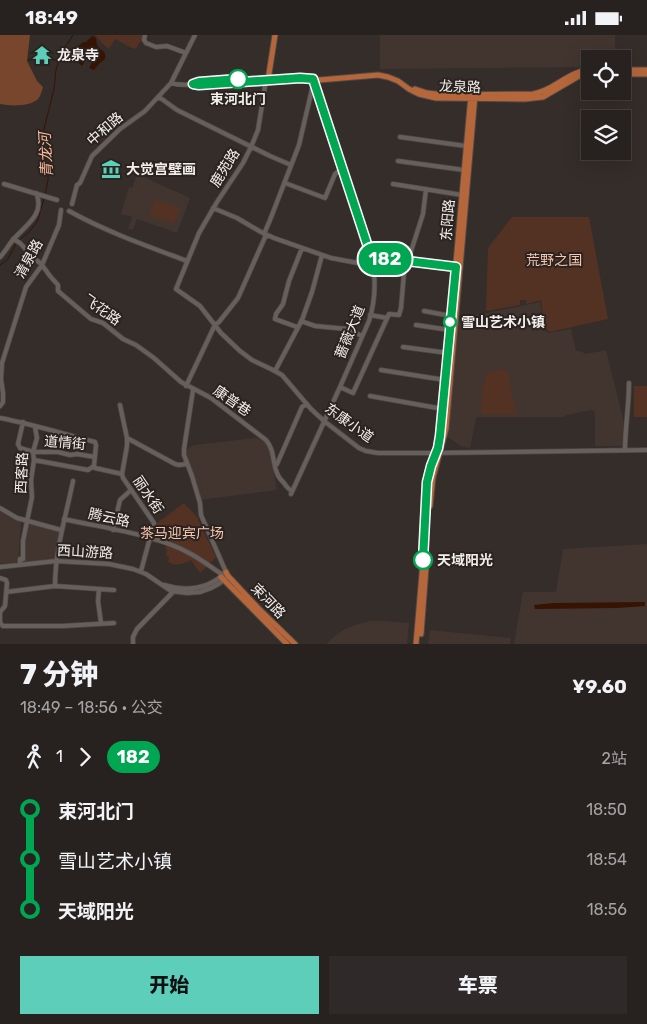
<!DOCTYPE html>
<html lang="zh">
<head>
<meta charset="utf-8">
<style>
	:root { --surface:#272220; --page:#2f2a29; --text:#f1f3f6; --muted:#a4a4a5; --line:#433f3e; --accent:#5dceb9 }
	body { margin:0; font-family:Rubik,"Noto Sans SC",sans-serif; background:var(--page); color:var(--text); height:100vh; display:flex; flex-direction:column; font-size:19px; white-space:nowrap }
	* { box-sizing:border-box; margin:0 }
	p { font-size:16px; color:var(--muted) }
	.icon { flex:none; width:28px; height:28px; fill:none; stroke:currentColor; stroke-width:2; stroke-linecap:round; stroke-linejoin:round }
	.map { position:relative; height:609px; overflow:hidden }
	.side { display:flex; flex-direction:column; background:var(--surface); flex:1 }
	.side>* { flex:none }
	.badge { padding:0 10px; border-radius:16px; font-size:18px; line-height:32px }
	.tools { position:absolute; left:581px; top:15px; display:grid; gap:10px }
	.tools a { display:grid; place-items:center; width:50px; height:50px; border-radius:0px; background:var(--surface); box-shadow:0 5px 20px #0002,0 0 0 1px var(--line); font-size:25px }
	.map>.badge { position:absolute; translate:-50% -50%; box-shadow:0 0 0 2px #fff }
	.legs { display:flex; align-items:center; gap:8px; height:55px; padding:0 20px; font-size:16px }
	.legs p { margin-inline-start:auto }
	.summary { display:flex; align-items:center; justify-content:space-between; height:85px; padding:0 20px }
	h1 { font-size:28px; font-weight:800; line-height:38px }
	.action { display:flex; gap:10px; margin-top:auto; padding:10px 20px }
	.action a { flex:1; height:58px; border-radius:0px; background:var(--accent); color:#111; font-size:20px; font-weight:800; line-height:58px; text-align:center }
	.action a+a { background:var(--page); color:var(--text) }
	ul { padding:0 20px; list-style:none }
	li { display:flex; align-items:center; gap:18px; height:50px; font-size:19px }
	li i { display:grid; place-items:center; width:8px; height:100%; margin:0 6px; background:currentColor }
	li i::after { content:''; width:12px; height:12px; margin:-6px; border:4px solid; border-radius:50%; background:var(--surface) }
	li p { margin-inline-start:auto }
	li:first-child i { background:linear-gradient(#0000 50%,currentColor 0) }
	li:last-child i { background:linear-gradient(currentColor 50%,#0000 0) }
	.status { display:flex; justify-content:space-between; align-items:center; height:35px; padding:0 25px; background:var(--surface); direction:ltr }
	.status svg { height:14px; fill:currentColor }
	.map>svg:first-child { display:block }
	.built { fill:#423530 }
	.green { fill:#543223 }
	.forest { fill:#78452d }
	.water { fill:#361302 }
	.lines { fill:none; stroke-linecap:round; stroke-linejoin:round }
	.stream { stroke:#361302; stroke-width:1 }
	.minor-casing { stroke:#4f4947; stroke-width:5.5 }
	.major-casing { stroke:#4f4947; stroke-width:7 }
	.minor { stroke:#675f5c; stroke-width:4 }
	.major { stroke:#b5663a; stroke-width:5 }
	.line-1-casing { stroke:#fff; stroke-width:11 }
	.line-1 { stroke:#00a651; stroke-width:8 }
	.stop-1-dot { fill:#fff; stroke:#00a651; stroke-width:2.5 }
	.labels { text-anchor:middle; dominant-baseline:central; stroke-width:4; stroke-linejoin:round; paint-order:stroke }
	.poi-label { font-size:14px; font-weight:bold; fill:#f2eeec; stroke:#2a2320; text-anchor:start }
	.street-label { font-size:14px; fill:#f2eeec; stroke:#2a2320 }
	.stop-label { font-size:14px; font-weight:bold; fill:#f2eeec; stroke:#2a2320; text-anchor:start }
	.park-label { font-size:14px; fill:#f8c5af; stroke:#2a2320 }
	.water-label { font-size:15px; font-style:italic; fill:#fbb99b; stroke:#2a2320 }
</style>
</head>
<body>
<div class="status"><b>18:49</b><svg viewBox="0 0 49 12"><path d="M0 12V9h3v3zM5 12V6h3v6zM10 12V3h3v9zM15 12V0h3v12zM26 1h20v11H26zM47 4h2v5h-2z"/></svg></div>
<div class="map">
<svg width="647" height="609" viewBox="0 0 647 609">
	<rect width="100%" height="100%" fill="#342d2a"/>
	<!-- built -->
	<path class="built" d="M380 0H615V24H590V32L380 34Z
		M137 139 190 163 177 198 137 184 133 195 128 194 132 182 121 179 129 152 132 153Z
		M540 267 544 295 548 298 571 294 576 316H580L586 319 606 315 623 384V411H595V377L591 375 567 380 563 382H479L476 383 470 413 462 412 448 402 458 284Z
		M255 403 260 404 266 408 270 416 277 455 200 465 185 422V415L194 410Z
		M0 476 21 487 18 528 0 529Z
		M26 488 60 496 54 523 48 526 22 527Z
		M647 509V609H514L523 557H556L563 514Z
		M370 586H382L409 588 407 609H326L336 600 345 594 355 590Z
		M430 595 511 603 510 609H428Z"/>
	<!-- green -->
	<path class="green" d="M95 0H144L136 14 132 13 115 4 109 14 102 8Z
		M155 165 180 173 174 189 149 180Z
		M512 182H589L608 284 549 297 544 290 541 265 526 269V265H520V270L486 276 488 213Z
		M503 334 508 337 516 379 515 380 482 379 481 377 483 351 487 338Z
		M634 351H647V382H634Z
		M184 468 198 483V485L216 522 200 538 191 525C182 529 177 532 168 527L169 522 166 521 167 514H165L166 510 150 507 153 491Z"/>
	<!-- forest -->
	<path class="forest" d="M0 0H30L27 26 37 46 43 52C42 56 40 62 38 64 29 72 11 71 0 69Z"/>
	<!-- water -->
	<path class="water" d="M92 1 96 3C96 4 97 9 97 10 100 17 107 14 105 24L100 28 94 35 89 33 95 23 89 21 81 20 80 23 84 28 82 31 72 22 71 19C72 16 79 10 82 8 83 7 85 7 86 7 88 5 90 3 92 1Z
		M645 567V571L618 573 535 574 534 570 554 568Z"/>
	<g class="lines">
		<!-- stream -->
		<path class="stream" d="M45 160 48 145V139L43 106V98L54 54 56 35 62 14 68 8 73 0
			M0 230 8 224 17 207 29 197 37 187 44 164"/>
		<!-- minor casing -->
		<g class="minor-casing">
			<path id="minor" d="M145 0 144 5 146 8 156 12 167 11 186 18
				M266 45 258 95 251 112 243 128 217 167 199 198 176 254 200 271 221 298 240 316 252 325 271 334 282 340 311 374 324 386 359 413 366 416 378 418H430L647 415
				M171 48C180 51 189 49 199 50L266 45
				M195 48 199 47 269 42
				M159 62 177 75 270 121 291 130
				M400 102 466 111
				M398 126 464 135
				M285 148 325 163 335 139 342 134
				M4 149 57 165
				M393 149 462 160
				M72 169 77 150 80 148 92 121 120 94 145 76 171 48 195 0
				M213 173 237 183 261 197 274 203 331 223 374 231
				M69 176C107 197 147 211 187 226
				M264 199 270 185 299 110 312 54 314 49
				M13 204 20 208 31 220 42 230 50 241 58 250V256L91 284 103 288 123 304 136 310 154 323 181 347 211 363 266 405C275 416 272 426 277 438 278 442 281 445 284 448 286 451 288 454 292 456
				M0 222C5 217 8 211 12 206 24 191 46 180 36 158
				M372 224 407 226 456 232
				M424 276 451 281
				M370 280 387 283
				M301 286 315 291 347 294 362 301
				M416 290 450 295
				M297 292 275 284 276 279 283 269 289 246 302 213
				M403 312 448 318
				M381 335 445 345
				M275 336 302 285 312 257 322 220
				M186 351 213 294 215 290 219 287 238 263 266 200
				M340 352 353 358 389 279 399 280 401 273 404 238 423 179 426 154
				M370 361 443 374
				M120 370 127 403V411L122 439 123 443 154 488 141 536
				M0 371 3 367V358L1 344 2 328 26 252 42 230 59 190 61 175
				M0 383C32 389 63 399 95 407L96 410 94 431 95 433 122 439
				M23 387 18 409 20 413 33 417H58L70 420 77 419 95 422
				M127 403 175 429 179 430 187 429
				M625 415C625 393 629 371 629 348
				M34 425 88 435 94 431
				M275 431 277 429 302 372 307 369
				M291 459 340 352 369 286C376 264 376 241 371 219L312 41
				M0 473 17 483 61 495
				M64 484C103 493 156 499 191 519 202 525 212 533 223 540
				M113 495 120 465 131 455
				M20 530V524H23V506L32 462 31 445 34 425 33 417 37 403 35 392
				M0 532 56 526 109 529 133 534 146 539 171 556 187 558 200 557 211 553 220 548 228 541
				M0 543 6 545 7 548 5 571 0 577V588L3 591H63L114 588
				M164 550C187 557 209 554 226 537L201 480 200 468 192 441 184 420V414L193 355
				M55 551C55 515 66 481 73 446
				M99 554 98 566 101 588
				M6 557 55 551 114 555
				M133 609V602L137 594 173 557"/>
		</g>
		<!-- major casing -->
		<g class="major-casing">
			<path id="major" d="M275 0 268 45 300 43 319 45 378 40 388 42 398 46 409 54 419 59 436 63 525 64 543 62 579 41 590 39
				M622 35H647
				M622 39H647
				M415 54 427 58 444 60 533 59C554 56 568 36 590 35
				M430 471 433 442 446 394 475 60
				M226 537 228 541 258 573 295 609
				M221 542 287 609
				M421 599 427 520
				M416 609 425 503 427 447 431 431 439 407 441 395 471 60"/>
		</g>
		<!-- minor -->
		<use href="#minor" class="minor"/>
		<!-- major -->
		<use href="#major" class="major"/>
	</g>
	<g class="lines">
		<!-- line-1 casing -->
		<g class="line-1-casing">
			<path id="line-1" d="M238 44 199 47 193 49 199 50 300 43 313 44 372 224 407 226 456 232 440 401 438 413 431 431 427 447 423 525"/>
		</g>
		<!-- line-1 -->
		<use href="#line-1" class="line-1"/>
	</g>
	<!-- icons -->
	<defs>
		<g id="temple-bare" transform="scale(1.5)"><path d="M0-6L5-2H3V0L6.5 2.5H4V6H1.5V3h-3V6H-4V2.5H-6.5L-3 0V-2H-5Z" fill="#5dceb9" stroke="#2a2320" stroke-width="2.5" paint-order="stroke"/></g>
		<g id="museum-bare" transform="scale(1.5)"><path d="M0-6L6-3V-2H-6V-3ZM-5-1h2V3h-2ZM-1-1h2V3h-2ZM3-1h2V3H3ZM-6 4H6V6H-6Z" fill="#5dceb9" stroke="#2a2320" stroke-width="2.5" paint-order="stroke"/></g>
	</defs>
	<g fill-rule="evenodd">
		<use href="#temple-bare" x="42" y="20"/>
		<use href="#museum-bare" x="111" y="134"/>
	</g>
	<!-- markers -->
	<g class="stop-1-dot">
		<circle cx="238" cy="44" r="9"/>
		<circle cx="450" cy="287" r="6"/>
		<circle cx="423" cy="525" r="9"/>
	</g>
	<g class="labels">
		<!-- poi labels -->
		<g class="poi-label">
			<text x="57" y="20">龙泉寺</text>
			<text x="126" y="134">大觉宫壁画</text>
		</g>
		<!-- street labels -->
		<g class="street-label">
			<text transform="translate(460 52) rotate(2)">龙泉路</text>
			<text transform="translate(105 94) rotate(-41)">中和路</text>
			<text transform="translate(225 133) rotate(-58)">鹿苑路</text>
			<text transform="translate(448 185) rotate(-85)">东阳路</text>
			<text transform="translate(29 224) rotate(-61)">清泉路</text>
			<text transform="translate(102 275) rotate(35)">飞花路</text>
			<text transform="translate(350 297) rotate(-68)">蔷薇大道</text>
			<text transform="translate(232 366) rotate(35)">康普巷</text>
			<text transform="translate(349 388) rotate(36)">东康小道</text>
			<text transform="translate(65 408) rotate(5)">道情街</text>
			<text transform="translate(22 438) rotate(-87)">西客路</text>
			<text transform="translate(148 460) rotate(56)">丽水街</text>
			<text transform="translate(109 483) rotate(12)">腾云路</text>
			<text transform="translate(85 517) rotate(3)">西山游路</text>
			<text transform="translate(268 566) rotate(46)">束河路</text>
		</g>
		<!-- stop labels -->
		<g class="stop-label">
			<text x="238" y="64" text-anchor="middle">束河北门</text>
			<text x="461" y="287">雪山艺术小镇</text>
			<text x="437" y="525">天域阳光</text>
		</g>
		<!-- park labels -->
		<g class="park-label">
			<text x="554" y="225">荒野之国</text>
			<text x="182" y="498">茶马迎宾广场</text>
		</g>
		<!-- water labels -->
		<g class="water-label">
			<text transform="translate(46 120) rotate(-93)">青龙河</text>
		</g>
	</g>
</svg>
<div class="tools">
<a><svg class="icon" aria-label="locate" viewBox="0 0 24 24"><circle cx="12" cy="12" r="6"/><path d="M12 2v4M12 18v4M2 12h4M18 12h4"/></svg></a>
<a><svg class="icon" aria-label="layers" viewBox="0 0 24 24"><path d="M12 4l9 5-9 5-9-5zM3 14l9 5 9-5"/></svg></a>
</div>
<b class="badge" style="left:385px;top:224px;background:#00a651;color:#fff">182</b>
</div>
<section class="side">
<div class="summary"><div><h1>7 分钟</h1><p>18:49 – 18:56 · 公交</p></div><b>¥9.60</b></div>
<div class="legs"><svg class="icon" aria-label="walk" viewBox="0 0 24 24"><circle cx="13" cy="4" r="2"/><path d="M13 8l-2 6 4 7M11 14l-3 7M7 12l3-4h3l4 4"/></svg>1<svg class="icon" aria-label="forward" viewBox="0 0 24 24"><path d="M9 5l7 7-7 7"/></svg><b class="badge" style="background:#00a651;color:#fff">182</b><p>2站</p></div>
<ul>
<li><i style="color:#00a651"></i><b>束河北门</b><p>18:50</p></li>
<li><i style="color:#00a651"></i><span>雪山艺术小镇</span><p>18:54</p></li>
<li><i style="color:#00a651"></i><b>天域阳光</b><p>18:56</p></li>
</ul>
<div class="action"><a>开始</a><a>车票</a></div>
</section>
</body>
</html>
